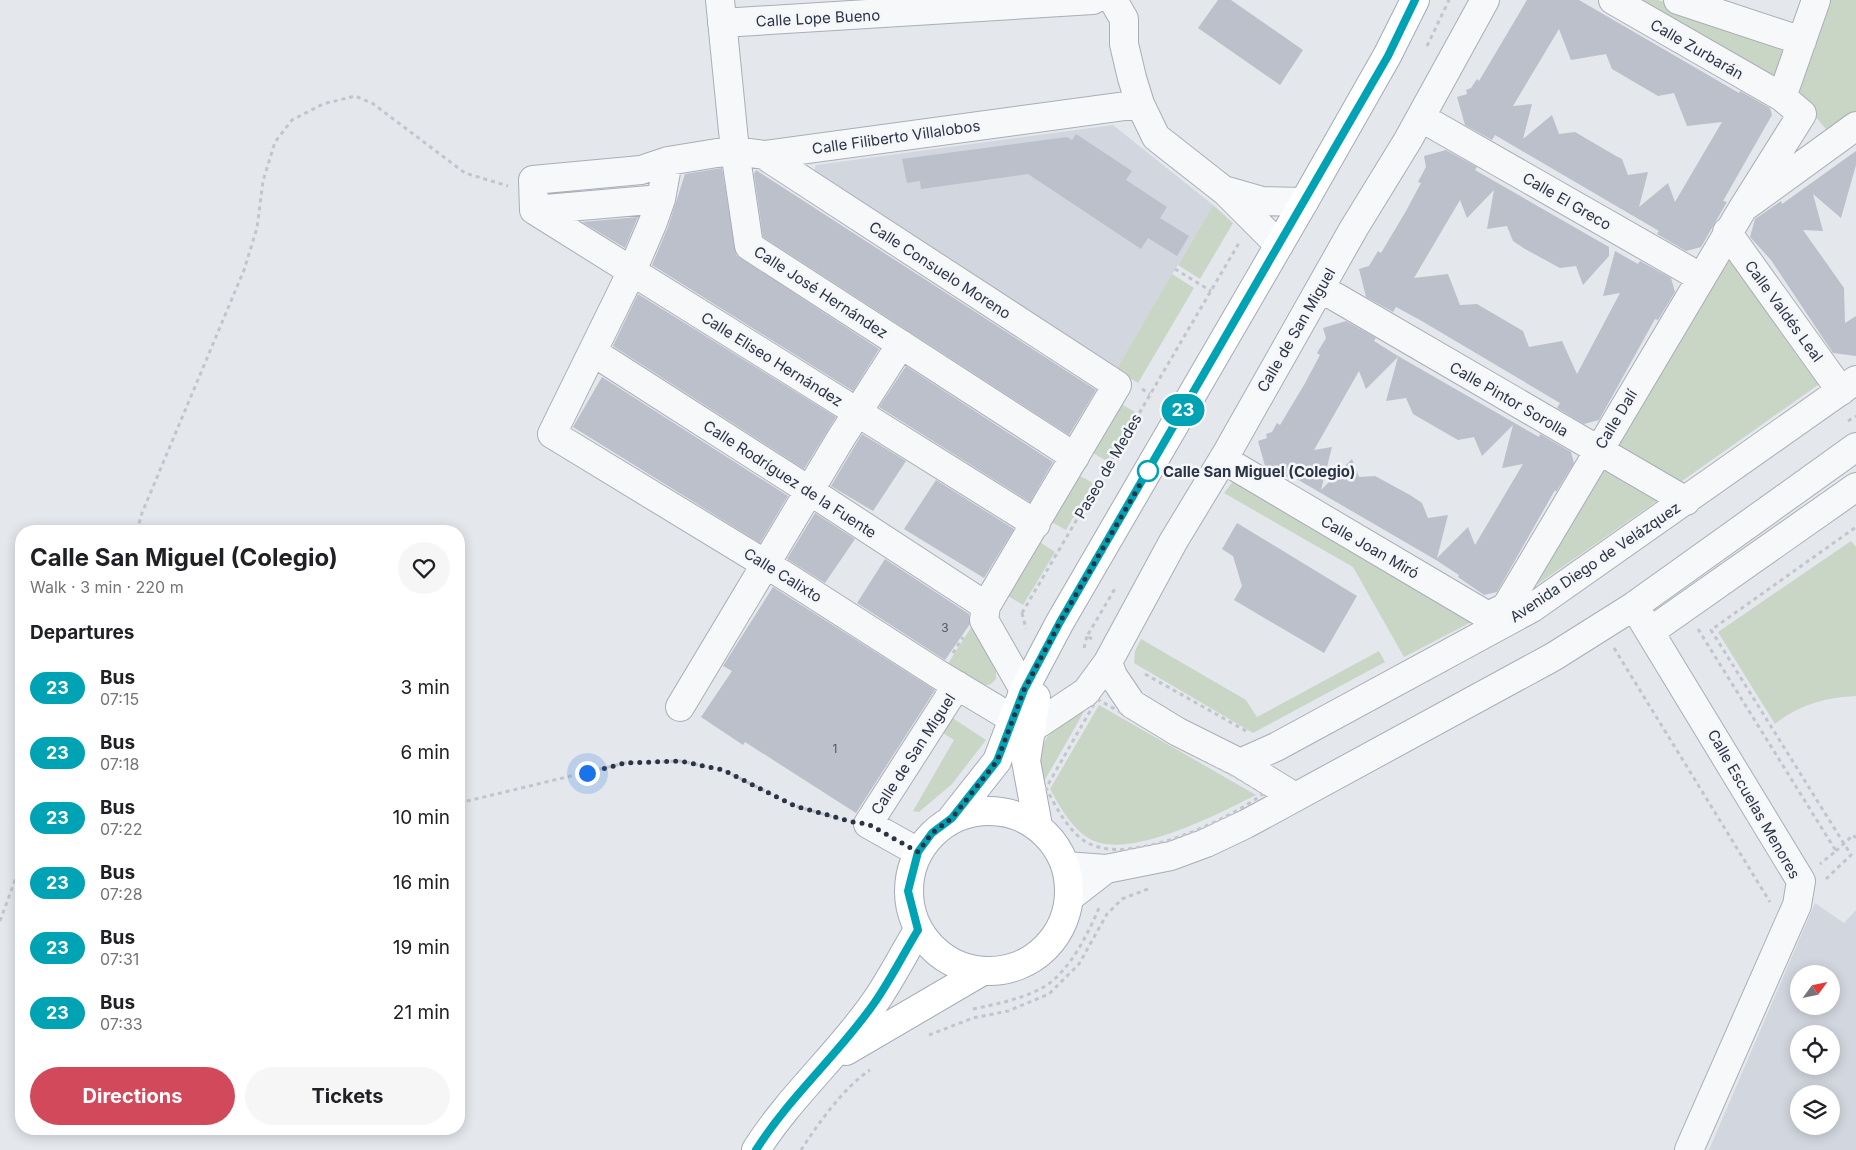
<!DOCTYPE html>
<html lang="en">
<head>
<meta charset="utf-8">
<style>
	:root { --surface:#fff; --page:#f6f6f6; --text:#202124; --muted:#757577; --accent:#d1495b }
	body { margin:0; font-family:Inter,sans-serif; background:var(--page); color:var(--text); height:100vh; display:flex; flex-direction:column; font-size:19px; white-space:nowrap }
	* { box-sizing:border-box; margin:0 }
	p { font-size:16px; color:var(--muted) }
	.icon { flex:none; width:28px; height:28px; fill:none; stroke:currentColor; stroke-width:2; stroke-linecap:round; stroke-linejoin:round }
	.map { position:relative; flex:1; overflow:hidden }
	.panel { position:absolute; left:15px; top:525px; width:450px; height:610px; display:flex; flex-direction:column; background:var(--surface); border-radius:20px; box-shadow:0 2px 12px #0003 }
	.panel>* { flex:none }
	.badge { padding:0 10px; border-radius:16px; font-size:18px; line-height:32px }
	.needle { width:32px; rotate:57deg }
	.tools { position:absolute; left:1790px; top:965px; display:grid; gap:10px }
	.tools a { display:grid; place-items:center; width:50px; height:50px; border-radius:50%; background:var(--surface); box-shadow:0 2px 12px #0003; font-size:25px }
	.you { position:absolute; width:25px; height:25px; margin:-12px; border:4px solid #fff; border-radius:50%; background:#1a73e8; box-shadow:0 0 0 8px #1a73e833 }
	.map>.badge { position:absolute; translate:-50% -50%; box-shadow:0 0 0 2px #fff }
	h2 { padding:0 15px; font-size:19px; line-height:45px }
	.round { display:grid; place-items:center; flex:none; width:52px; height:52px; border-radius:26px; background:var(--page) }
	.overview { display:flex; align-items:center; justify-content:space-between; height:85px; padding:0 15px }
	h1 { font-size:24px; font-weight:700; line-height:38px }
	.cta { display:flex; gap:10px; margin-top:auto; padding:10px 15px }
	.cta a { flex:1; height:58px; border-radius:30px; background:var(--accent); color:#fff; font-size:20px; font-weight:700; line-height:58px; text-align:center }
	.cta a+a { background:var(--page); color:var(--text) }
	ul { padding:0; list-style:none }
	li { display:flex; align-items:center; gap:15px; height:65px; padding:0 15px }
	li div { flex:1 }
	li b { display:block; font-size:19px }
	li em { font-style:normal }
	li .badge { min-width:55px; font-weight:700; text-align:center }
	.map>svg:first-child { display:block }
	.built { fill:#d2d6de; fill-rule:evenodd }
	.green { fill:#c9d6c5 }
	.building { fill:#bbc0ca; fill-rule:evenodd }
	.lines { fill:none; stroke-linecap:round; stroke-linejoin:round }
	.minor-casing { stroke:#a9aeb7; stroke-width:30 }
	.major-casing { stroke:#a3abb8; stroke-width:30 }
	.path { stroke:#c2c5cb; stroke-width:3; stroke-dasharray:4 4; stroke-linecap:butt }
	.minor { stroke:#f7f8fa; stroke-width:28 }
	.major { stroke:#fff; stroke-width:28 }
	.line-casing { stroke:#fff; stroke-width:11 }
	.line { stroke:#00a3b4; stroke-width:8 }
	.walk { stroke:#2b3445; stroke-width:5; stroke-dasharray:0 9 }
	.stop-dot { fill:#fff; stroke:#00a3b4; stroke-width:2.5 }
	.labels { text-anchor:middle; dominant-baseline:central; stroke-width:5; stroke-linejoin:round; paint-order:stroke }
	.number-label { font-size:12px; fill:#4f5766 }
	.street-label { font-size:15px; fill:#2b3445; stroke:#f4f6f9 }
	.stop-label { font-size:15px; font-weight:bold; fill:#2b3445; stroke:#f4f6f9; text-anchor:start }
</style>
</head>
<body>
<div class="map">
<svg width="1856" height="1150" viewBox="0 0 1856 1150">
	<rect width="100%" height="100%" fill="#e4e7ec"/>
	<!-- built -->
	<path class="built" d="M1113 125 1213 205 1116 370 814 171 816 165Z
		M1815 903 1844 923 1856 910V1150H1709ZM1799 974H1831V1006H1799ZM1799 1034H1831V1066H1799ZM1799 1094H1831V1126H1799Z"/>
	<!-- green -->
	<path class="green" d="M1624 0H1658L1790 44 1775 89Z
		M1822 0H1856V117L1831 135 1814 115 1790 93Z
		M1213 205 1233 223 1200 279 1178 265Z
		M1726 243 1825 380 1675 486 1619 453 1614 433Z
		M1172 274 1194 288 1138 383 1116 370Z
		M1114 400 1135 412 1107 461 1086 449Z
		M1611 466 1656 493 1657 501 1518 598 1590 472Z
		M1073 472 1093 483 1066 530 1046 519Z
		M1235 479 1479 618 1404 657 1353 567 1224 493Z
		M1035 539 1055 552 1023 605 1003 593Z
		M1851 541 1856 547V696C1826 697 1798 705 1775 724L1718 632Z
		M974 623 996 668V679L991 684 982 686 947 665Z
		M1141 639 1246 700 1257 717 1379 651 1385 662 1253 733 1134 663 1135 651Z
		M1099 705 1256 795C1220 813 1129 861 1090 839 1072 829 1060 807 1050 789Z
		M1086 708 1042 785C1037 734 1046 735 1086 708Z
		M951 717 986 740 952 784 919 812 913 811 954 740 938 730Z"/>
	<!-- building -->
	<path class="building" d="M1218 0H1231L1303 50 1280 85 1198 28Z
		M1527 0H1579L1739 93 1740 91 1770 108 1772 115 1723 201 1727 202 1701 247 1686 251 1657 234 1659 231 1495 135 1492 140 1465 125 1457 97 1467 94 1466 90 1471 88 1477 79 1479 81ZM1559 29 1571 60 1606 54 1612 69 1658 96 1674 93 1687 126 1722 122 1675 202 1668 183 1639 207 1648 172 1628 175 1622 159 1616 156 1575 132 1559 134 1552 115 1523 139 1532 104 1513 106Z
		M1076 134 1132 171 1126 180 1167 207 1160 218 1189 236 1177 256 1148 238 1141 249 1028 174 921 189 920 181 907 183 902 159 1067 137 1072 140Z
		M1446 150 1477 167 1475 170 1609 247V256L1583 285 1576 266 1560 268 1525 249 1513 241 1507 226 1487 229 1494 190 1467 218 1460 200 1414 278 1448 274 1460 305 1477 304 1523 331 1529 347 1562 341 1577 374 1620 293 1603 296 1615 251 1638 264 1640 261 1671 278 1675 292 1658 320 1655 319 1599 420 1584 424 1557 408 1560 403 1420 320 1396 307 1393 312 1366 297 1359 269 1369 266 1378 251 1381 253 1406 211 1421 183 1418 182 1426 167 1424 156Z
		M1856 151V165L1841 218 1813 194 1823 231 1803 230 1844 288 1845 323 1856 316V356L1833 353 1771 260 1750 237 1755 219 1781 201 1782 204Z
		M722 168 736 255 879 349 853 391 652 265 668 227 685 174Z
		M756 170 1096 390 1069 435 763 237 754 174Z
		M638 217 625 248 582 222Z
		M638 294 836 417 804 469 613 346Z
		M1346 321 1376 338 1374 341 1398 356 1539 437 1540 434 1571 452 1574 463 1556 492 1555 490 1497 592 1484 595 1458 577 1459 575 1436 560 1295 478 1294 480 1265 466 1258 441 1267 438 1266 434 1272 432 1277 423 1280 425 1304 385 1320 355 1317 353 1326 338 1323 328ZM1398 357 1386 401 1406 398 1413 414 1458 440 1474 437 1482 456 1513 425 1502 468 1523 464 1475 545 1468 527 1437 558 1448 515 1428 518 1422 503 1410 495 1375 476 1359 477 1352 459 1321 490 1332 447 1314 450 1359 371 1366 389Z
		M906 366 1053 462 1030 502 879 407Z
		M602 377 788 496 760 543 573 427Z
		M862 434 906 461 873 511 831 486Z
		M936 480 1014 529 984 578 904 529Z
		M815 513 855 539 825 583 787 559Z
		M1237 523 1357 596 1324 653 1234 600 1242 586 1233 556 1222 549Z
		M885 559 969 614 970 624 945 660 857 603Z
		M773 587 935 690 856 813 745 742 743 745 701 717 732 671 723 666Z"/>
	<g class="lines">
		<!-- minor casing -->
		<g class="minor-casing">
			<path id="minor" d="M720 0 735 151 749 246 1075 457
				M1113 0 1124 19V44L1132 78 1140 104 1156 137 1226 192 1279 245
				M1613 0 1782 97
				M1678 0 1802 41
				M1816 0 1782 97 1802 114 1743 208 1856 126
				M722 23 1093 0
				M1434 125 1700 277
				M764 155 1117 385 986 606 984 620 1024 690
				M668 161 661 199 653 222 632 271 552 434 790 579 938 674 1013 719
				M1227 191 1262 201 1304 202
				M534 210 661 199
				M1727 232 1841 391
				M1334 296 1686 501
				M593 352 810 491 986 606
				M1236 467 1488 616 1506 607 1743 208
				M1036 524 534 210 533 180 641 170 668 161 717 153 735 151 764 155 1140 104
				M1634 606 1801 881 1797 905 1689 1150
				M1651 631 1856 487
				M1108 662 1113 676 1132 704 1178 732 1240 763 1295 797
				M680 707 841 438 901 344
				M1029 730 1086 692 1108 662 1173 542 1228 451 1354 228 1408 140 1485 0
				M1240 763 1276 747 1532 608 1856 380
				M918 852 868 824 957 685
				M1066 866 1106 869 1171 856 1206 843 1246 824 1553 657 1634 606 1856 447
				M1070 897 1106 869"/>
		</g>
		<!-- major casing -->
		<g class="major-casing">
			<path id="major" d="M1036 697 1026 761 1038 826
				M909 891a80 80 0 1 1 160 0a80 80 0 1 1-160 0Z
				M952 818 997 761 1024 690 1060 622 1304 202 1387 56 1415 0
				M846 1051 981 972
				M756 1150C790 1096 839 1054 875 1002 891 979 904 953 918 930"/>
		</g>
		<!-- path -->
		<path class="path" d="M1427 46 1449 0
			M1175 269 1211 291
			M1142 389 1150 394
			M1848 421 1856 416
			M137 531 142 513 244 270 257 228 263 181 275 142 292 120 323 104 355 96 372 103 465 173 508 186
			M1022 613 1239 243
			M1022 613 1026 629
			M1698 629 1836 851 1820 864
			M1092 639 1087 636 1116 587
			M1084 648 1087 636
			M1614 648 1770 902
			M953 653 963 637
			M1145 674 1246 731
			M1097 699 1264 793C1229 820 1133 865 1090 844 1070 835 1056 807 1046 788Z
			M459 803 625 763 680 761 723 770 795 806 844 820
			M1836 851 1853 835 1856 838
			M1826 879 1851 855 1711 630 1856 527
			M0 921 21 864
			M973 1009C997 1004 1022 999 1044 987 1069 972 1088 934 1099 908
			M929 1035 973 1018 1008 1011 1049 994 1079 964 1107 914 1122 899 1148 889
			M801 1150C818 1124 844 1087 870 1070"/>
		<!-- minor -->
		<use href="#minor" class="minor"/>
		<!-- major -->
		<use href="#major" class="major"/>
	</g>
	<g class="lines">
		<!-- line casing -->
		<g class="line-casing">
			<path id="line" d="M756 1150C790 1096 839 1054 875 1002 891 979 904 953 918 930L908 891 918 852 932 833 952 818 997 761 1024 690 1060 622 1348 125 1388 56 1415 0"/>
		</g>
		<!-- line -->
		<use href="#line" class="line"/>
		<!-- walk -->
		<path class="walk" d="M587 773 625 763 680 761 723 770 795 806 853 822 868 824 918 852 932 833 952 818 997 761 1024 690 1060 622 1149 469 1148 471"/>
	</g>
	<!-- markers -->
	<circle class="stop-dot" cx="1148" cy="471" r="10"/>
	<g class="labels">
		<!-- number labels -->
		<g class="number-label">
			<text x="945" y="627">3</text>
			<text x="835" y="748">1</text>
		</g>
		<!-- street labels -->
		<g class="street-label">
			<text transform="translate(818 18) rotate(-3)">Calle Lope Bueno</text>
			<text transform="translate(1697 49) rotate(30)">Calle Zurbarán</text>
			<text transform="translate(896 137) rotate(-8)">Calle Filiberto Villalobos</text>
			<text transform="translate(1567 201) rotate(30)">Calle El Greco</text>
			<text transform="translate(940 270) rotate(33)">Calle Consuelo Moreno</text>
			<text transform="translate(821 292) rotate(33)">Calle José Hernández</text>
			<text transform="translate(1784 311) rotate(54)">Calle Valdés Leal</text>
			<text transform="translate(1296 330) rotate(-60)">Calle de San Miguel</text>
			<text transform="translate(772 359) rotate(32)">Calle Eliseo Hernández</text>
			<text transform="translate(1509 399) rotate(30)">Calle Pintor Sorolla</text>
			<text transform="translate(1616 419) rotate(-59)">Calle Dalí</text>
			<text transform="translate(1108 466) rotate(-60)">Paseo de Medes</text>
			<text transform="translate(790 479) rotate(33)">Calle Rodríguez de la Fuente</text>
			<text transform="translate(1370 547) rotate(30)">Calle Joan Miró</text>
			<text transform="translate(1595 562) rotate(-34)">Avenida Diego de Velázquez</text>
			<text transform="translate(783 575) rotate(32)">Calle Calixto</text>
			<text transform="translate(913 754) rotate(-57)">Calle de San Miguel</text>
			<text transform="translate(1754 804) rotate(60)">Calle Escuelas Menores</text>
		</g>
		<!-- stop labels -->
		<g class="stop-label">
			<text x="1163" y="471">Calle San Miguel (Colegio)</text>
		</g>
	</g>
</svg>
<div class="tools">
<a><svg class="needle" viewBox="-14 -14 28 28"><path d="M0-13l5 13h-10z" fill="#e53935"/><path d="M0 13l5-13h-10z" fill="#757577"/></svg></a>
<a><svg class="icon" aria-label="locate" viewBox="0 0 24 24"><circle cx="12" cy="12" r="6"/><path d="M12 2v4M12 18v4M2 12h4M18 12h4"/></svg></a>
<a><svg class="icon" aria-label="layers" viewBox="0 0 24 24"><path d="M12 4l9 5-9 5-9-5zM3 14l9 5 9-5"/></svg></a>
</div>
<div class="you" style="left:587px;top:773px"></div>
<b class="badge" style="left:1183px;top:410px;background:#00a3b4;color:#fff">23</b>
<section class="panel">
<div class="overview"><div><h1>Calle San Miguel (Colegio)</h1><p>Walk · 3 min · 220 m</p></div><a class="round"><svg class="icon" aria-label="heart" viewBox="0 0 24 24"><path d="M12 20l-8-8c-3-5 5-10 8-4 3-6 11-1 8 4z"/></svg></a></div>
<h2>Departures</h2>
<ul>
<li><span class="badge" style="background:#00a3b4;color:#fff">23</span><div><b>Bus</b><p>07:15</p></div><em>3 min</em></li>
<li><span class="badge" style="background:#00a3b4;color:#fff">23</span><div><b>Bus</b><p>07:18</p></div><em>6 min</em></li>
<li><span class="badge" style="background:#00a3b4;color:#fff">23</span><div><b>Bus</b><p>07:22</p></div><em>10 min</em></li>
<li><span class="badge" style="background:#00a3b4;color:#fff">23</span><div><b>Bus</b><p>07:28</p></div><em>16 min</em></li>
<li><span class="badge" style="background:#00a3b4;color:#fff">23</span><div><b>Bus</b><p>07:31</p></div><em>19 min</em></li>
<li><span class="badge" style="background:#00a3b4;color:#fff">23</span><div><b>Bus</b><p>07:33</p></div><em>21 min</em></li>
</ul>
<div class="cta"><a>Directions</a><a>Tickets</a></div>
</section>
</div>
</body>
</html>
